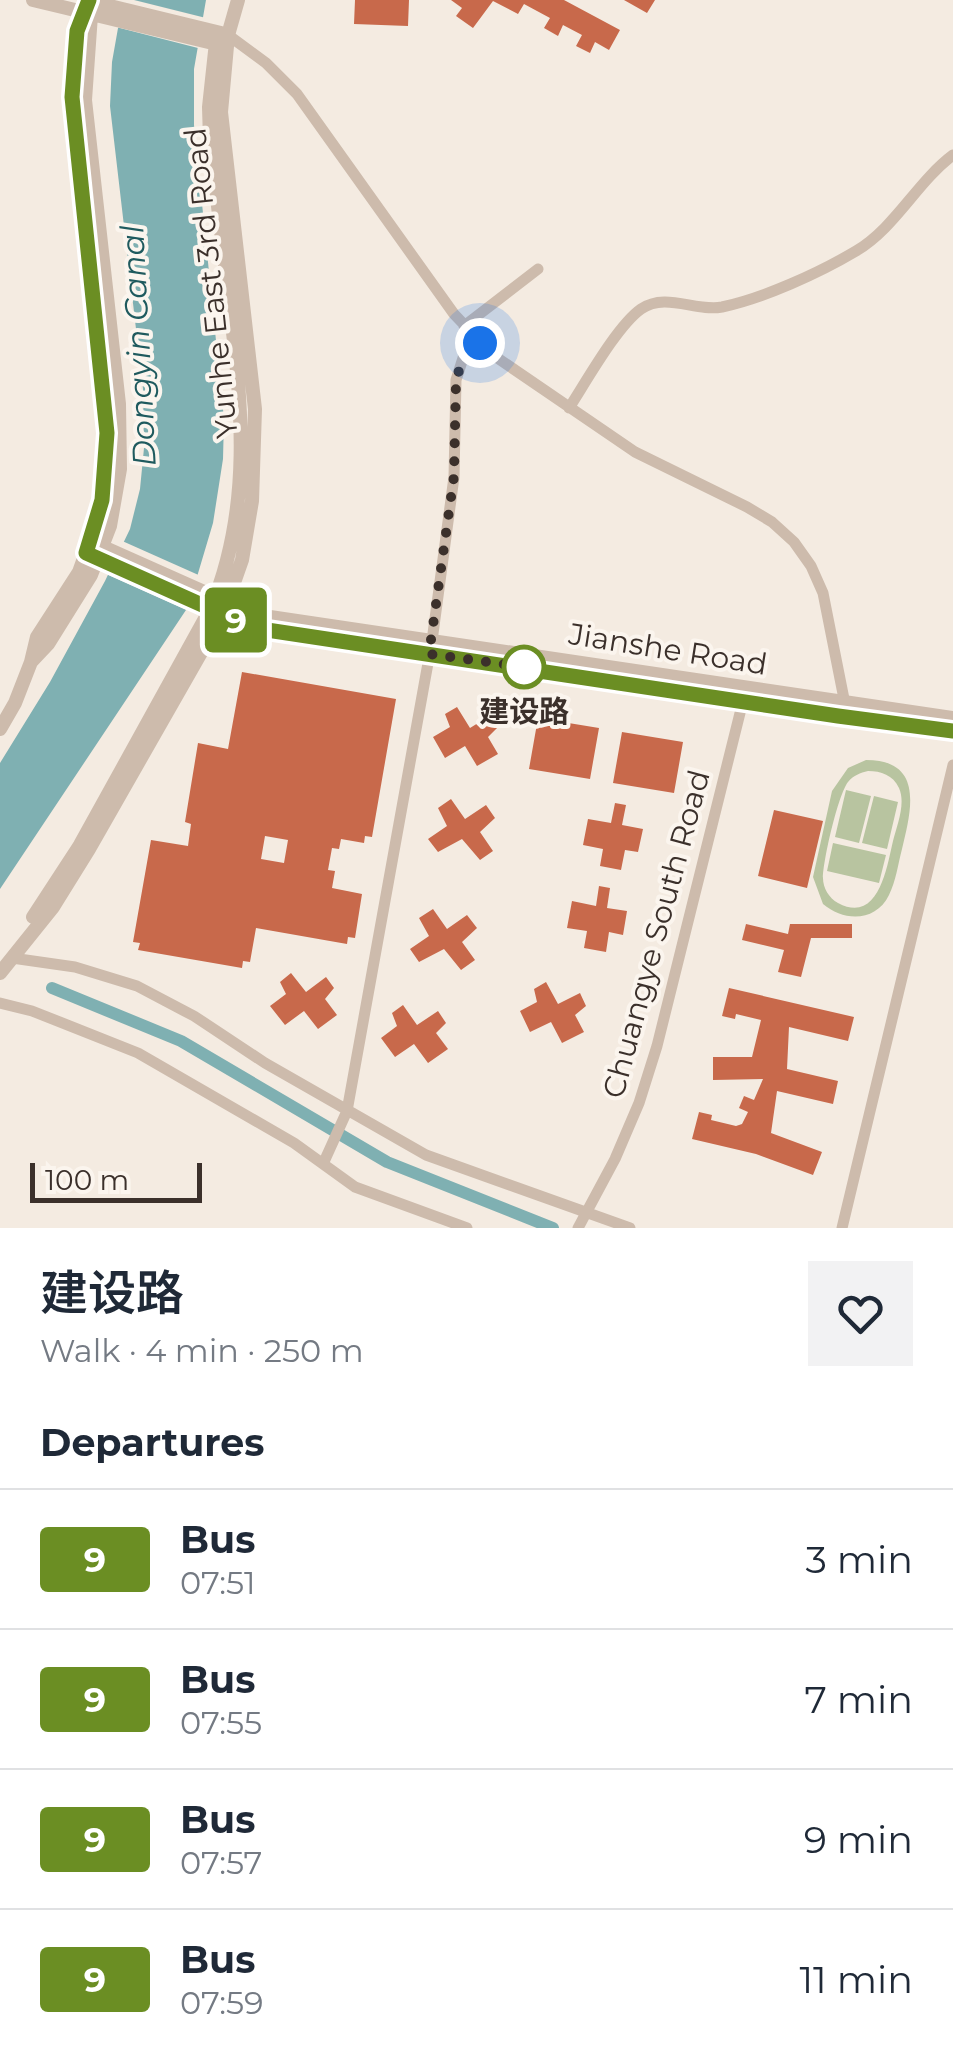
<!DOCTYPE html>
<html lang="en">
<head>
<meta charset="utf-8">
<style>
	:root { --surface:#fff; --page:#f2f2f3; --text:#1f2937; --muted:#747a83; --line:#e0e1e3 }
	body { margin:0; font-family:Montserrat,"Noto Sans SC",sans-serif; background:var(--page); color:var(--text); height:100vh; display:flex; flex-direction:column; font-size:38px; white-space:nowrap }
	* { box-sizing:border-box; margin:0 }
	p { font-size:32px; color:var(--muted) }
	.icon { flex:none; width:55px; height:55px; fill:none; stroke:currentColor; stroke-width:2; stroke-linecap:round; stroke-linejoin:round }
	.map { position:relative; height:1228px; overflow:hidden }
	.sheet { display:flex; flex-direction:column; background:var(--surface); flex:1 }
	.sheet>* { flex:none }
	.badge { padding:0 20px; border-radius:8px; font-size:35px; line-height:65px }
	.scale { position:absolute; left:30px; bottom:25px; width:172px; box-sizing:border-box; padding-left:10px; border:5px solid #3b302b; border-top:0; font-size:28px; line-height:35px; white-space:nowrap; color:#3b302b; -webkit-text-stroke:8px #fbf5ee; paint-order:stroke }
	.you { position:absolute; width:50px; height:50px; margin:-25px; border:8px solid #fff; border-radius:50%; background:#1a73e8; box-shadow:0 0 0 15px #1a73e833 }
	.map>.badge { position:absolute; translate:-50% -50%; box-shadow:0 0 0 5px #fff }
	h2 { padding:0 40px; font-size:38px; line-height:90px }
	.round { display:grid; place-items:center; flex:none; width:105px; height:105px; border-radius:0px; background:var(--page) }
	.head { display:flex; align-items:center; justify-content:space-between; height:170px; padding:0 40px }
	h1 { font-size:48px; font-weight:600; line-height:75px }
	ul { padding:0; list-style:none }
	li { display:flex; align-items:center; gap:30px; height:140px; padding:0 40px; border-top:2px solid var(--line) }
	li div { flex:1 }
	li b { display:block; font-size:38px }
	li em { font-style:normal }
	li .badge { min-width:110px; font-weight:700; text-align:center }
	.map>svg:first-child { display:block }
	.green { fill:#b8c4a0; fill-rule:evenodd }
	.water { fill:#7fb0b2 }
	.pier { fill:#f4ebe1 }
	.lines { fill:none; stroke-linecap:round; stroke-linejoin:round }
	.canal { stroke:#7fb0b2; stroke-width:12 }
	.building { fill:#c8694b; fill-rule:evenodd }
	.minor { stroke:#cdbbac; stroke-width:11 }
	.tertiary { stroke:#cdbbac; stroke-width:14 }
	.line-casing { stroke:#fff; stroke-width:22 }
	.line { stroke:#6b8e23; stroke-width:15 }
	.walk { stroke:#3b302b; stroke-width:10; stroke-dasharray:0 18 }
	.stop-dot { fill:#fff; stroke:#6b8e23; stroke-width:5 }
	.labels { text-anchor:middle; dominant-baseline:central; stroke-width:8; stroke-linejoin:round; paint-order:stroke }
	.street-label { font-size:30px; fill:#3b302b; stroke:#fbf5ee }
	.stop-label { font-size:30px; font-weight:bold; fill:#3b302b; stroke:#fbf5ee }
	.water-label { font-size:32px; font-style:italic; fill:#1f5a5e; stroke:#fbf5ee }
</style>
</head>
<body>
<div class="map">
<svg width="953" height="1228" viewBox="0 0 953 1228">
	<rect width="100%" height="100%" fill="#f4ebe1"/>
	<!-- green -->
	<path class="green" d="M866 760C925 760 911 811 902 849 898 864 896 881 889 895 876 922 844 922 823 904L813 877 832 791 848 768ZM868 771C881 771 893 775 899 788 906 804 897 825 893 841 887 866 879 925 838 903 829 898 823 888 823 878 823 861 838 795 848 782 854 775 860 773 868 771Z
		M846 790 871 796 859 843 835 837Z
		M874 796 898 802 887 849 862 843Z
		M833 843 886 855 879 883 827 871Z"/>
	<!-- water -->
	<path class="water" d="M123 0H206L194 69V125L224 419 223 459 213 523 188 607 0 889V763L50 682 105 581 130 529 140 489 144 448 143 389 110 106 112 62Z"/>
	<!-- pier -->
	<path class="pier" d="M119 0H134L206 18 198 48 112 26Z
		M120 540 203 577 191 612 104 573Z"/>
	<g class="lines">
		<!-- canal -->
		<path class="canal" d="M52 988 181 1041 387 1162 553 1228"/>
	</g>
	<!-- building -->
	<path class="building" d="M355 0H409L408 26 354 24Z
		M451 0H564L620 30 609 50 595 42 590 53 576 46 582 35 563 25 558 36 544 28 550 18 524 4 518 14 493 1 473 28 456 16 462 8Z
		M624 0H655L647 13Z
		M242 672 396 699 372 837 365 836 364 843 341 839 339 849 332 848 328 870 335 871 332 888 362 894 355 938 348 937 347 944 256 928 250 962 243 961 242 968 138 950 140 943 133 942 151 840 188 846 191 824 185 822 198 743 228 749ZM265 836 288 840 284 863 261 859Z
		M457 707 470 728 491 715 498 727 488 737 498 754 477 766 465 746 445 758 433 737 450 727 445 714Z
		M538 718 599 728 590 779 529 769Z
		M622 732 683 742 674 793 613 783Z
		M451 799 465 819 486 805 495 818 480 832 493 851 480 860 462 839 438 852 428 839 447 826 438 808Z
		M615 803 626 805 622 825 643 829 638 852 625 850 621 870 600 866 603 849 583 845 588 819 611 823Z
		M774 810 823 821 807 888 758 876Z
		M599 886 610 888 607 908 627 911 623 935 609 932 606 952 584 948 587 931 567 928 572 901 596 906Z
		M433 909 447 929 467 915 477 928 462 942 475 960 461 970 444 949 419 962 410 949 429 936 419 918Z
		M746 924 788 934 790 924H852V938H811L801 977 778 972 784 950 742 940Z
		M291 973 306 992 326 977 334 988 325 999 337 1015 318 1029 304 1011 285 1025 270 1006 286 994 280 982Z
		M546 982 558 1004 580 993 586 1006 575 1015 584 1032 562 1043 551 1022 530 1032 520 1011 537 1002 534 989Z
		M729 988 854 1017 848 1041 789 1027 787 1069 838 1081 833 1104 777 1091 771 1133 822 1152 813 1175 756 1154 692 1139 699 1112 712 1115 711 1120 736 1126 742 1124 748 1112 739 1108 744 1096 754 1100 763 1079 713 1080V1057H752L761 1020 736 1014 735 1019 722 1016Z
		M403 1005 417 1025 438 1011 446 1023 436 1033 448 1049 428 1063 414 1044 395 1057 381 1038 397 1026 392 1013Z"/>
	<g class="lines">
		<!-- minor -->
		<path class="minor" d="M228 35 266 63 297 94 454 314 493 355 635 452 747 507 772 522 794 542 811 566 823 593 845 704
			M464 326 538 269
			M569 408C586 382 617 326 641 309 666 292 695 312 722 307 764 298 819 273 856 251 895 228 917 182 953 155
			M12 958 75 967 137 986 194 1016 265 1063 426 1155 630 1228
			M0 1003 32 1011 138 1053 294 1143 355 1187 467 1228
			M323 1164 347 1111 432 641 454 477 456 380 471 333
			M578 1228 615 1159 639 1103 657 1046 743 701
			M842 1228 953 765"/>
		<!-- tertiary -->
		<path class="tertiary" d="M33 0 221 45
			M85 0 225 34
			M89 1 91 15 85 100 119 404 120 469 110 526 91 575 48 644 31 662 37 637 79 572 97 522 106 466V400L71 97 77 31 89 0
			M96 544 251 613 270 617 953 718
			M92 555 249 626 267 630 953 730
			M0 729 15 703 31 662
			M33 917 80 845 211 608C253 507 242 404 229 299 223 245 216 192 210 139L209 107 217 33
			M0 973 53 907 89 849 223 614 242 560 252 501 255 409 221 112 228 35 238 0"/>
	</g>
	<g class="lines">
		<!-- line casing -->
		<g class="line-casing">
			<path id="line" d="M89 0 77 31 72 97 107 433 102 500 86 553 249 626 267 630 838 716 953 731"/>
		</g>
		<!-- line -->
		<use href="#line" class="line"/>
		<!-- walk -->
		<path class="walk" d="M480 343 471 333 456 380 454 476 429 654 524 667"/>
	</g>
	<!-- markers -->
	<circle class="stop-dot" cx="524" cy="667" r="20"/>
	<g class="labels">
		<!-- street labels -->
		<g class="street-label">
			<text transform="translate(211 283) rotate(-96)">Yunhe East 3rd Road</text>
			<text transform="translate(668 649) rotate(9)">Jianshe Road</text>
			<text transform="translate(656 934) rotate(-75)">Chuangye South Road</text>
		</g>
		<!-- stop labels -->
		<g class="stop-label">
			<text x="524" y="711">建设路</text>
		</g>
		<!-- water labels -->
		<g class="water-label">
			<text transform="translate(138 346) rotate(-93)">Dongyin Canal</text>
		</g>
	</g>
</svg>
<div class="scale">100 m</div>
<div class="you" style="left:480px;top:343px"></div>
<b class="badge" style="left:236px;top:620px;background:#6b8e23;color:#fff">9</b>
</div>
<section class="sheet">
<div class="head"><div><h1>建设路</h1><p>Walk · 4 min · 250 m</p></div><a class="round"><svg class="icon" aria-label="heart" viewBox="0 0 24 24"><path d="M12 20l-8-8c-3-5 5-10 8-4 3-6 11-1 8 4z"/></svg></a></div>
<h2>Departures</h2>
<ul>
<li><span class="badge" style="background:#6b8e23;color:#fff">9</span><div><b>Bus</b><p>07:51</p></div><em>3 min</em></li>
<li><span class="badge" style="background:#6b8e23;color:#fff">9</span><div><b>Bus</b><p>07:55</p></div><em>7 min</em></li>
<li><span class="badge" style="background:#6b8e23;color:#fff">9</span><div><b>Bus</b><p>07:57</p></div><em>9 min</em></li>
<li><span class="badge" style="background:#6b8e23;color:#fff">9</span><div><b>Bus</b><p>07:59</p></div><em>11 min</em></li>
</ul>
</section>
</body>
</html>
